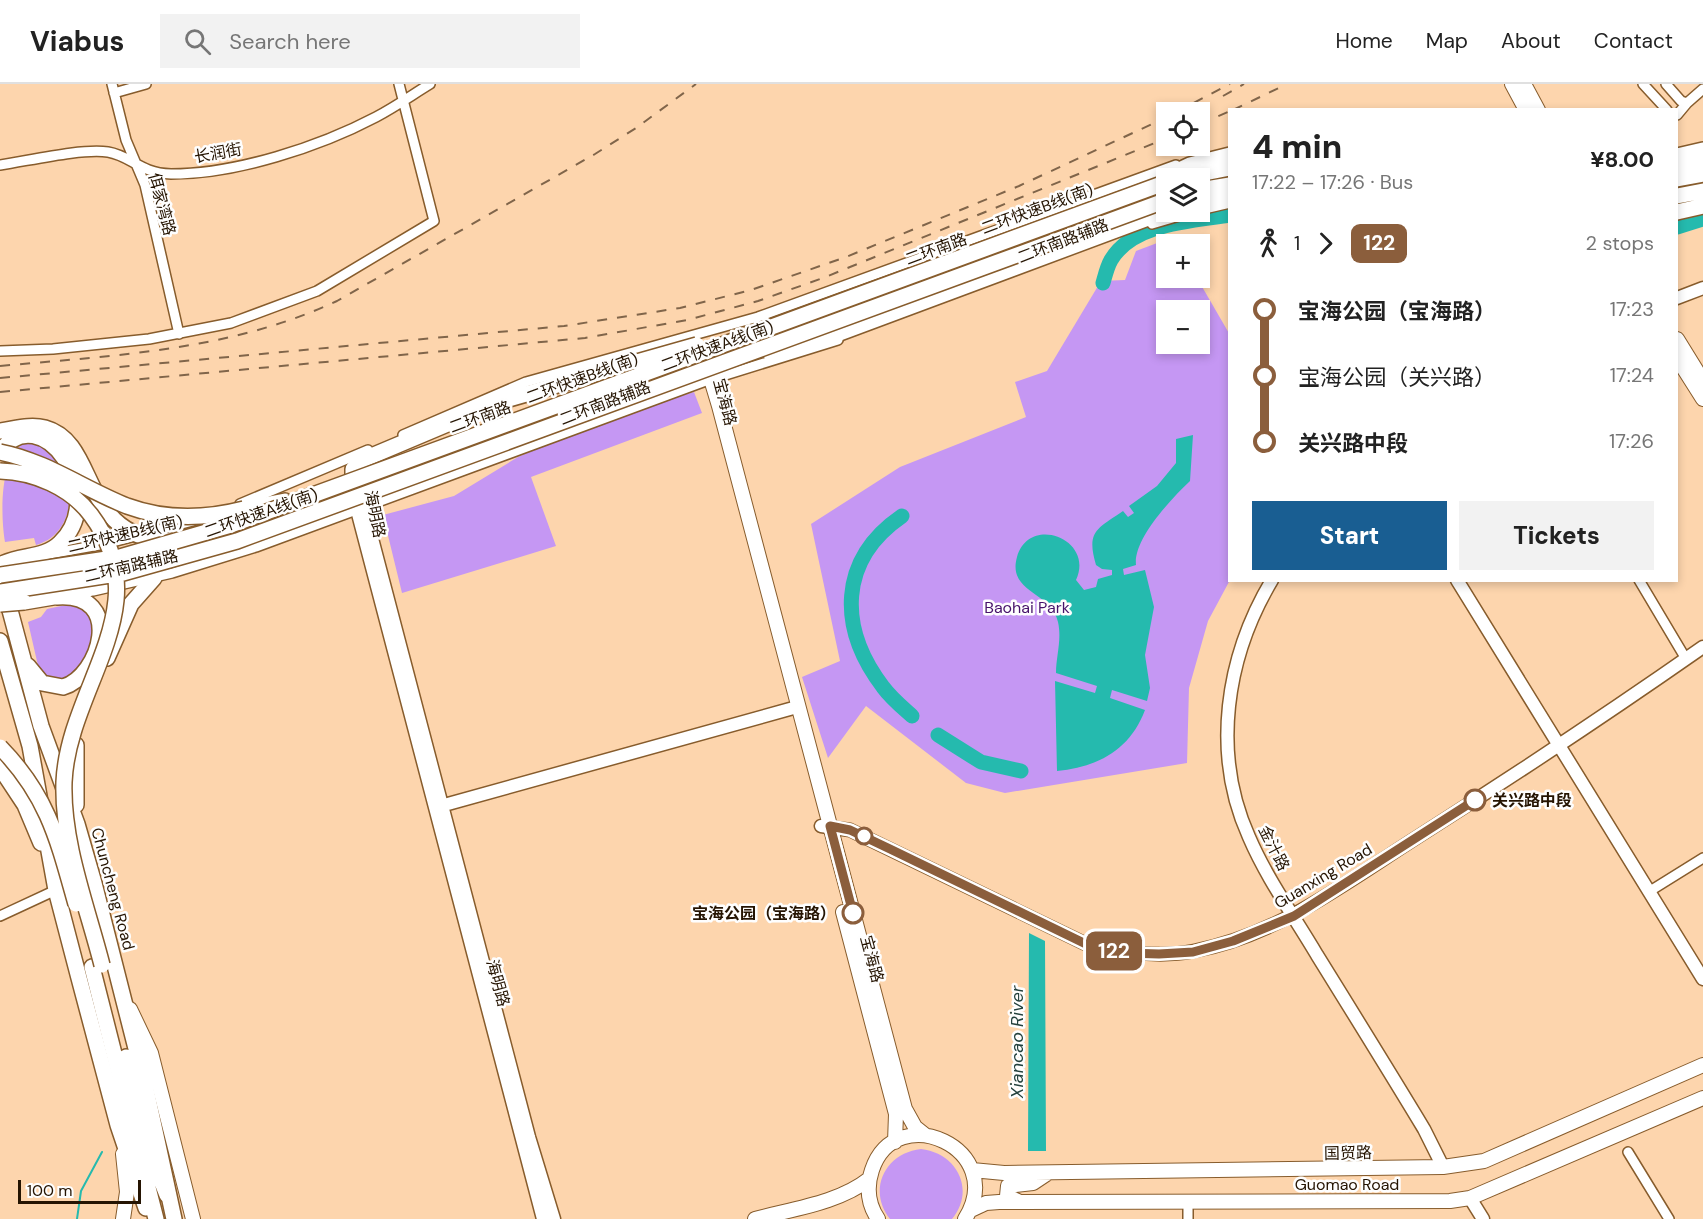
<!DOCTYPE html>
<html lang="en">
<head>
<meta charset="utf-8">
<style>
	:root { --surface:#fff; --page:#f2f2f2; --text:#222; --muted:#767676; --line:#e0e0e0; --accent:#195e92 }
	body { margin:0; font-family:"DM Sans","Noto Sans SC",sans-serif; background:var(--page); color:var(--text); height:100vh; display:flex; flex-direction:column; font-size:22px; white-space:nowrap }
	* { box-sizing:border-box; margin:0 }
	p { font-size:20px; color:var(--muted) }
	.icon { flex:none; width:33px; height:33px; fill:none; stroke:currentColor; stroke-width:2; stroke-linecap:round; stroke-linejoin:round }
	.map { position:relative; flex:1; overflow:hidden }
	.details { position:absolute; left:1228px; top:24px; width:450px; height:474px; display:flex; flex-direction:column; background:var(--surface); border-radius:0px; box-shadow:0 3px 9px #0003 }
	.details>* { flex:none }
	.badge { padding:0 12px; border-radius:9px; font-size:21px; line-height:39px }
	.tools { position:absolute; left:1156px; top:18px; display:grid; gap:12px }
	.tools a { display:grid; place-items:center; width:54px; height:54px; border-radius:0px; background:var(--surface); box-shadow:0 3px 9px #0003; font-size:30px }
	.scale { position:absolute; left:18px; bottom:15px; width:123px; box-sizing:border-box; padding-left:6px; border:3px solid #251402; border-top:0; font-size:16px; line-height:21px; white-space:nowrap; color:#251402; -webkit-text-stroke:4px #fefefe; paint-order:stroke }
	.map>.badge { position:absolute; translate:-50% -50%; box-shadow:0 0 0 3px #fff }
	.legs { display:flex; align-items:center; gap:9px; height:66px; padding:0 24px; font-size:20px }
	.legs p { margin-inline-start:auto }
	.overview { display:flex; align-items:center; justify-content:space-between; height:102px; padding:0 24px }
	h1 { font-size:33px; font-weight:800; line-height:45px }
	.primary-button { display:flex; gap:12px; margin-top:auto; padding:12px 24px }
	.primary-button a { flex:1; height:69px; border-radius:0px; background:var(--accent); color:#fff; font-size:24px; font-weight:800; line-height:69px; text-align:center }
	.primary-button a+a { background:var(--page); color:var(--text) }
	ul { padding:0 24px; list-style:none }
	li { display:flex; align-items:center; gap:21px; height:66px; font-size:22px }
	li i { display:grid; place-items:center; width:9px; height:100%; margin:0 8px; background:currentColor }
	li i::after { content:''; width:15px; height:15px; margin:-8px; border:4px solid; border-radius:50%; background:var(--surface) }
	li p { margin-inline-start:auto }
	li:first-child i { background:linear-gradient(#0000 50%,currentColor 0) }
	li:last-child i { background:linear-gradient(currentColor 50%,#0000 0) }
	header { display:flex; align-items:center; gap:36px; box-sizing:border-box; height:84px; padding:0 30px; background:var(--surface); border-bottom:2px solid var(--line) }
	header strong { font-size:28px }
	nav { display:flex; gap:33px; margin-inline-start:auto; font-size:21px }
	.search { width:420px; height:54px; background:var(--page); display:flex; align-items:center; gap:15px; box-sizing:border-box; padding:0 21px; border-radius:0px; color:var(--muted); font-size:22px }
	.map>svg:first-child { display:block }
	.green { fill:#c597f3; fill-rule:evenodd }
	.water { fill:#25baae }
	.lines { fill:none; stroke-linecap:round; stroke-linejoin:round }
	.stream { stroke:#25baae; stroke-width:2 }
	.river { stroke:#25baae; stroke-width:15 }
	.minor-casing { stroke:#875c2c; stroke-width:12 }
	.tertiary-casing { stroke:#875c2c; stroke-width:15 }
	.secondary-casing { stroke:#875c2c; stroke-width:16 }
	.primary-casing { stroke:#875c2c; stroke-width:18 }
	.trunk-casing { stroke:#875c2c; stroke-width:18 }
	.minor { stroke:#fff; stroke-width:9 }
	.tertiary { stroke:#fff; stroke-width:12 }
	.secondary { stroke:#fff; stroke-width:14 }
	.primary { stroke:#fff; stroke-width:15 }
	.trunk { stroke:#fff; stroke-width:15 }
	.rail { stroke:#80654a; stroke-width:2; stroke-dasharray:10 10; stroke-linecap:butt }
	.primary-bridge-casing { stroke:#875c2c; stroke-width:18; stroke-linecap:butt }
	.trunk-bridge-casing { stroke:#875c2c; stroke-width:18; stroke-linecap:butt }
	.primary-bridge { stroke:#fff; stroke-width:15 }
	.trunk-bridge { stroke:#fff; stroke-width:15 }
	.line-1-casing { stroke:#fff; stroke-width:14 }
	.line-1 { stroke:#8b5e3c; stroke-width:9 }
	.stop-1-dot { fill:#fff; stroke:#8b5e3c; stroke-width:3 }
	.labels { text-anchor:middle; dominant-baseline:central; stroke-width:5; stroke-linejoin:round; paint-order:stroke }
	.street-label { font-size:16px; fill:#251402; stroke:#fefefe }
	.park-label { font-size:16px; fill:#46126a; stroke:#fefefe }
	.stop-label { font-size:16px; font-weight:bold; fill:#251402; stroke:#fefefe; text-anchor:start }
	.water-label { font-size:18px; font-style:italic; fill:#24413d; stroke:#fefefe }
</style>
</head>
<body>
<header>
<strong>Viabus</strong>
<div class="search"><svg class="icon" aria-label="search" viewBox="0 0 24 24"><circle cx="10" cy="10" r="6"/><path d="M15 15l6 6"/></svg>Search here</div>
<nav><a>Home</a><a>Map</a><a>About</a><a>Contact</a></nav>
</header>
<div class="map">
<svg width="1703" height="1135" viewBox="0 0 1703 1135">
	<rect width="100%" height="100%" fill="#fdd5ad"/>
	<!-- green -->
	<path class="green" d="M1173 153 1177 160H1167V194H1197L1230 251V496L1208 537 1189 604 1187 679 1005 709 966 699 866 622 828 674 802 593 840 577 811 440 900 383 1026 333 1015 298 1047 287 1101 197 1125 196 1136 167ZM1167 226H1200V260H1167Z
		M694 308 702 329 531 393 556 462 402 509 383 431 454 412 518 373 605 335Z
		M27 358C76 364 87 447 36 461L34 454 5 458C0 428 0 368 27 358Z
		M66 521 86 525 96 548 81 585 61 596 47 595 39 586 28 538 41 533 47 525Z
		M921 1065C957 1069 976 1106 952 1135H890C867 1106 885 1069 921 1065Z"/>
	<!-- water -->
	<path class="water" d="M1193 351 1190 397C1172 414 1133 455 1136 481L1123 485 1124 491 1145 486 1154 523 1145 571 1150 604 1147 617 1112 606 1110 614 1145 626C1130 666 1098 683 1057 687L1055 597 1095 609 1097 602 1056 589C1056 572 1062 556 1058 538 1051 507 1007 509 1017 473 1029 430 1095 455 1076 496L1084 506 1096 503 1098 495 1112 491V486L1102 485 1096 481C1086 447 1097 445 1123 427L1128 433 1134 429 1129 422 1157 402 1176 379V355Z
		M1029 849 1045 857 1046 1067H1028Z"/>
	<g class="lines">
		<!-- stream -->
		<path class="stream" d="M77 1135 81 1107 102 1068"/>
		<!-- river -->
		<path class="river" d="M1677 143 1703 135
			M1103 199C1105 192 1107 183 1111 176 1133 139 1192 137 1230 131
			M902 432C838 476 838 544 883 603 891 614 902 623 912 632
			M938 651 981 678 1021 687"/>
		<!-- minor casing -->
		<g class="minor-casing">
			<path id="minor" d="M112 0 126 56 145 101 179 250
				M1643 0 1667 26
				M1666 0 1681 17 1687 19 1703 5
				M114 9 146 0
				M1677 31 1687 19
				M0 81C28 77 82 64 108 68 132 72 139 89 171 90 236 90 319 63 376 33 395 23 412 11 430 0
				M1200 126 1230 119
				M1152 140 1193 128
				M0 267 53 265 149 255 231 239 317 207 434 137 399 0
				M403 351 526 298 758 233 1176 81
				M240 420 368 366
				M49 470 105 460 193 437
				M1639 496 1686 575
				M93 507 172 489 256 463 703 298 838 256
				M1650 807 1703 774
				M0 832 56 806
				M1628 1068 1669 1135
				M1188 1117V1135"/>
		</g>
		<!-- tertiary casing -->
		<g class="tertiary-casing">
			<path id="tertiary" d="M1677 214 1703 204
				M356 404 364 424 529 1053 554 1135
				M352 407 543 1135
				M1272 496C1226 573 1211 669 1249 753 1267 795 1294 832 1317 871 1353 929 1389 987 1424 1045L1443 1083
				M1457 496 1703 895
				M437 723 797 623
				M821 742 850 746 1090 862C1124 868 1160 874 1194 867 1279 851 1348 797 1419 752 1515 691 1610 628 1703 563
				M1470 1114 1483 1135"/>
		</g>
		<!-- secondary casing -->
		<g class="secondary-casing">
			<path id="secondary" d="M1512 0 1526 26
				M1524 0 1538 26
				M1677 255 1703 297
				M698 272 707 282 719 322 905 1025 915 1043 925 1051
				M1677 274 1703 315
				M843 828 896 1030 895 1058
				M130 925 151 969 193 1135
				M123 1070 127 1108 123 1135
				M972 1086 1004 1089 1443 1083 1484 1077 1703 981
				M1018 1117 1007 1112 1008 1102 1033 1099 1048 1089
				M971 1126 986 1119 999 1118 1450 1117 1470 1114 1703 1014
				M755 1135C792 1125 839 1119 869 1095
				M878 1135C868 1120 866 1104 872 1086 896 1014 1009 1065 965 1135"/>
		</g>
		<!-- primary casing -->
		<g class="primary-casing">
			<path id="primary" d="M1677 86 1703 80
				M0 347C15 345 30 340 45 344 100 359 78 455 171 457
				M0 368C40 312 111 410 60 459 44 475 19 470 0 481
				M0 489 41 642 77 740 94 799 144 996 174 1135
				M24 518 83 508 116 490
				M0 557 30 662 56 806 79 894 118 1041 146 1124
				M107 574 131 520 154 494
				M28 582 42 599 63 603C100 593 126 508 57 513
				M0 683 25 721 41 759
				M76 721V661"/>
		</g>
		<!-- trunk casing -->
		<g class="trunk-casing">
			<path id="trunk" d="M1677 72 1703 66
				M1179 94 1230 84
				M1677 95 1703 90
				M1152 99 1190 81 1230 71
				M1200 106 1230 101
				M1677 112 1703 107
				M1200 118 1230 111
				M1677 128 1703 122
				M768 267 837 250 1167 127
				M353 400V385L362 376 502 317 637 278
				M244 425 285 417
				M92 883 156 1135
				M126 973 150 1068 167 1111"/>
		</g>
		<!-- minor -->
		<use href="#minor" class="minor"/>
		<!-- tertiary -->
		<use href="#tertiary" class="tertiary"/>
		<!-- secondary -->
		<use href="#secondary" class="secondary"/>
		<!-- primary -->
		<use href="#primary" class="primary"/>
		<!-- trunk -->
		<use href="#trunk" class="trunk"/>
		<!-- rail -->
		<path class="rail" d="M1223 12 1244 0
			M1233 26 1287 0
			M1176 28 1230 0
			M1200 40 1230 27
			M0 282C117 271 229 267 337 217L595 70 636 44 696 0
			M0 294 564 242 680 224 751 206 846 173 1019 102 1167 33
			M0 308 585 254 687 236 758 217 823 194 1167 54"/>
		<!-- primary-bridge casing -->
		<g class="primary-bridge-casing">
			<path id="primary-bridge" d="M0 520 24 518"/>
		</g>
		<!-- trunk-bridge casing -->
		<g class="trunk-bridge-casing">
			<path id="trunk-bridge" d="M637 278 697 261
				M0 368C46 377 84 405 127 422 165 436 205 435 244 425
				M0 387C34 388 70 403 91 431 160 523 68 603 64 698 62 759 87 822 102 881
				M0 491 120 473 231 441 1167 98
				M0 508 123 489 237 457 1167 116
				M0 663C48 712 58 756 76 820"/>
		</g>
		<!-- primary-bridge -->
		<use href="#primary-bridge" class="primary-bridge"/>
		<!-- trunk-bridge -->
		<use href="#trunk-bridge" class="trunk-bridge"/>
	</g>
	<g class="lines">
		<!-- line-1 casing -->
		<g class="line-1-casing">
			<path id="line-1" d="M853 829 830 742 850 746 890 765 1090 862 1127 869 1159 870 1193 868 1233 857 1294 832 1475 716"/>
		</g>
		<!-- line-1 -->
		<use href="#line-1" class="line-1"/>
	</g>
	<!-- markers -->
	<g class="stop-1-dot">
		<circle cx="1475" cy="716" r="10"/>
		<circle cx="864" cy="752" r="8"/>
		<circle cx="853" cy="829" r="10"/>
	</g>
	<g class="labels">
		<!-- street labels -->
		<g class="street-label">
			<text transform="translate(218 69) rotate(-10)">长润街</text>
			<text transform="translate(162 120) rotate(75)">佴家湾路</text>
			<text transform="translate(1037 125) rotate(-20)">二环快速B线(南)</text>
			<text transform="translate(1063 157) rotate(-21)">二环南路辅路</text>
			<text transform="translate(936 165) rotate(-20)">二环南路</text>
			<text transform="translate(717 262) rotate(-20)">二环快速A线(南)</text>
			<text transform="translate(582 294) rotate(-20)">二环快速B线(南)</text>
			<text transform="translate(725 318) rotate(75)">宝海路</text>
			<text transform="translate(605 319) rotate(-21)">二环南路辅路</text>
			<text transform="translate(480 333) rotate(-20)">二环南路</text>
			<text transform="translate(261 429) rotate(-19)">二环快速A线(南)</text>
			<text transform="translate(375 430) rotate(78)">海明路</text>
			<text transform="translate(125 450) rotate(-13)">二环快速B线(南)</text>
			<text transform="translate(131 482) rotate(-13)">二环南路辅路</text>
			<text transform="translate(1274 764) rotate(63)">金汁路</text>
			<text transform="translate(1323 792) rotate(-31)">Guanxing Road</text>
			<text transform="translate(113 805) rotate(75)">Chuncheng Road</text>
			<text transform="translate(872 875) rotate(75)">宝海路</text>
			<text transform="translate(498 899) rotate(75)">海明路</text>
			<text transform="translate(1348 1069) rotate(-1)">国贸路</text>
			<text x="1347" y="1100">Guomao Road</text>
		</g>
		<!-- park labels -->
		<g class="park-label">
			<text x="1027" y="523">Baohai Park</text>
		</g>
		<!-- stop labels -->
		<g class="stop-label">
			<text x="1492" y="716">关兴路中段</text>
			<text x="836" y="829" text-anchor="end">宝海公园（宝海路）</text>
		</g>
		<!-- water labels -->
		<g class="water-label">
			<text transform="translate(1017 958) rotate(-90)">Xiancao River</text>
		</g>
	</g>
</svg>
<div class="tools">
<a><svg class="icon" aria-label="locate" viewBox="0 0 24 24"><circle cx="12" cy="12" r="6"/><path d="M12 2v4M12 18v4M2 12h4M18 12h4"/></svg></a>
<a><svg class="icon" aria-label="layers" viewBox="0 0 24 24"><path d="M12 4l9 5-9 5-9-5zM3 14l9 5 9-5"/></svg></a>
<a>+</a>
<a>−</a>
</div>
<div class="scale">100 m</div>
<b class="badge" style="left:1114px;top:867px;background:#8b5e3c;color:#fff">122</b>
<section class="details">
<div class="overview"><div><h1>4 min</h1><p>17:22 – 17:26 · Bus</p></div><b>¥8.00</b></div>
<div class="legs"><svg class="icon" aria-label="walk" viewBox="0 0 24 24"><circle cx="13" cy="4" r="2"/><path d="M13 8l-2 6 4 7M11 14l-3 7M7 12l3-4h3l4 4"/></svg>1<svg class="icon" aria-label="forward" viewBox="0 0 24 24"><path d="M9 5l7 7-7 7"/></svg><b class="badge" style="background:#8b5e3c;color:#fff">122</b><p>2 stops</p></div>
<ul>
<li><i style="color:#8b5e3c"></i><b>宝海公园（宝海路）</b><p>17:23</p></li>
<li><i style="color:#8b5e3c"></i><span>宝海公园（关兴路）</span><p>17:24</p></li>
<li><i style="color:#8b5e3c"></i><b>关兴路中段</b><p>17:26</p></li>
</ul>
<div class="primary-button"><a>Start</a><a>Tickets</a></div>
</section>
</div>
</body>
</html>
